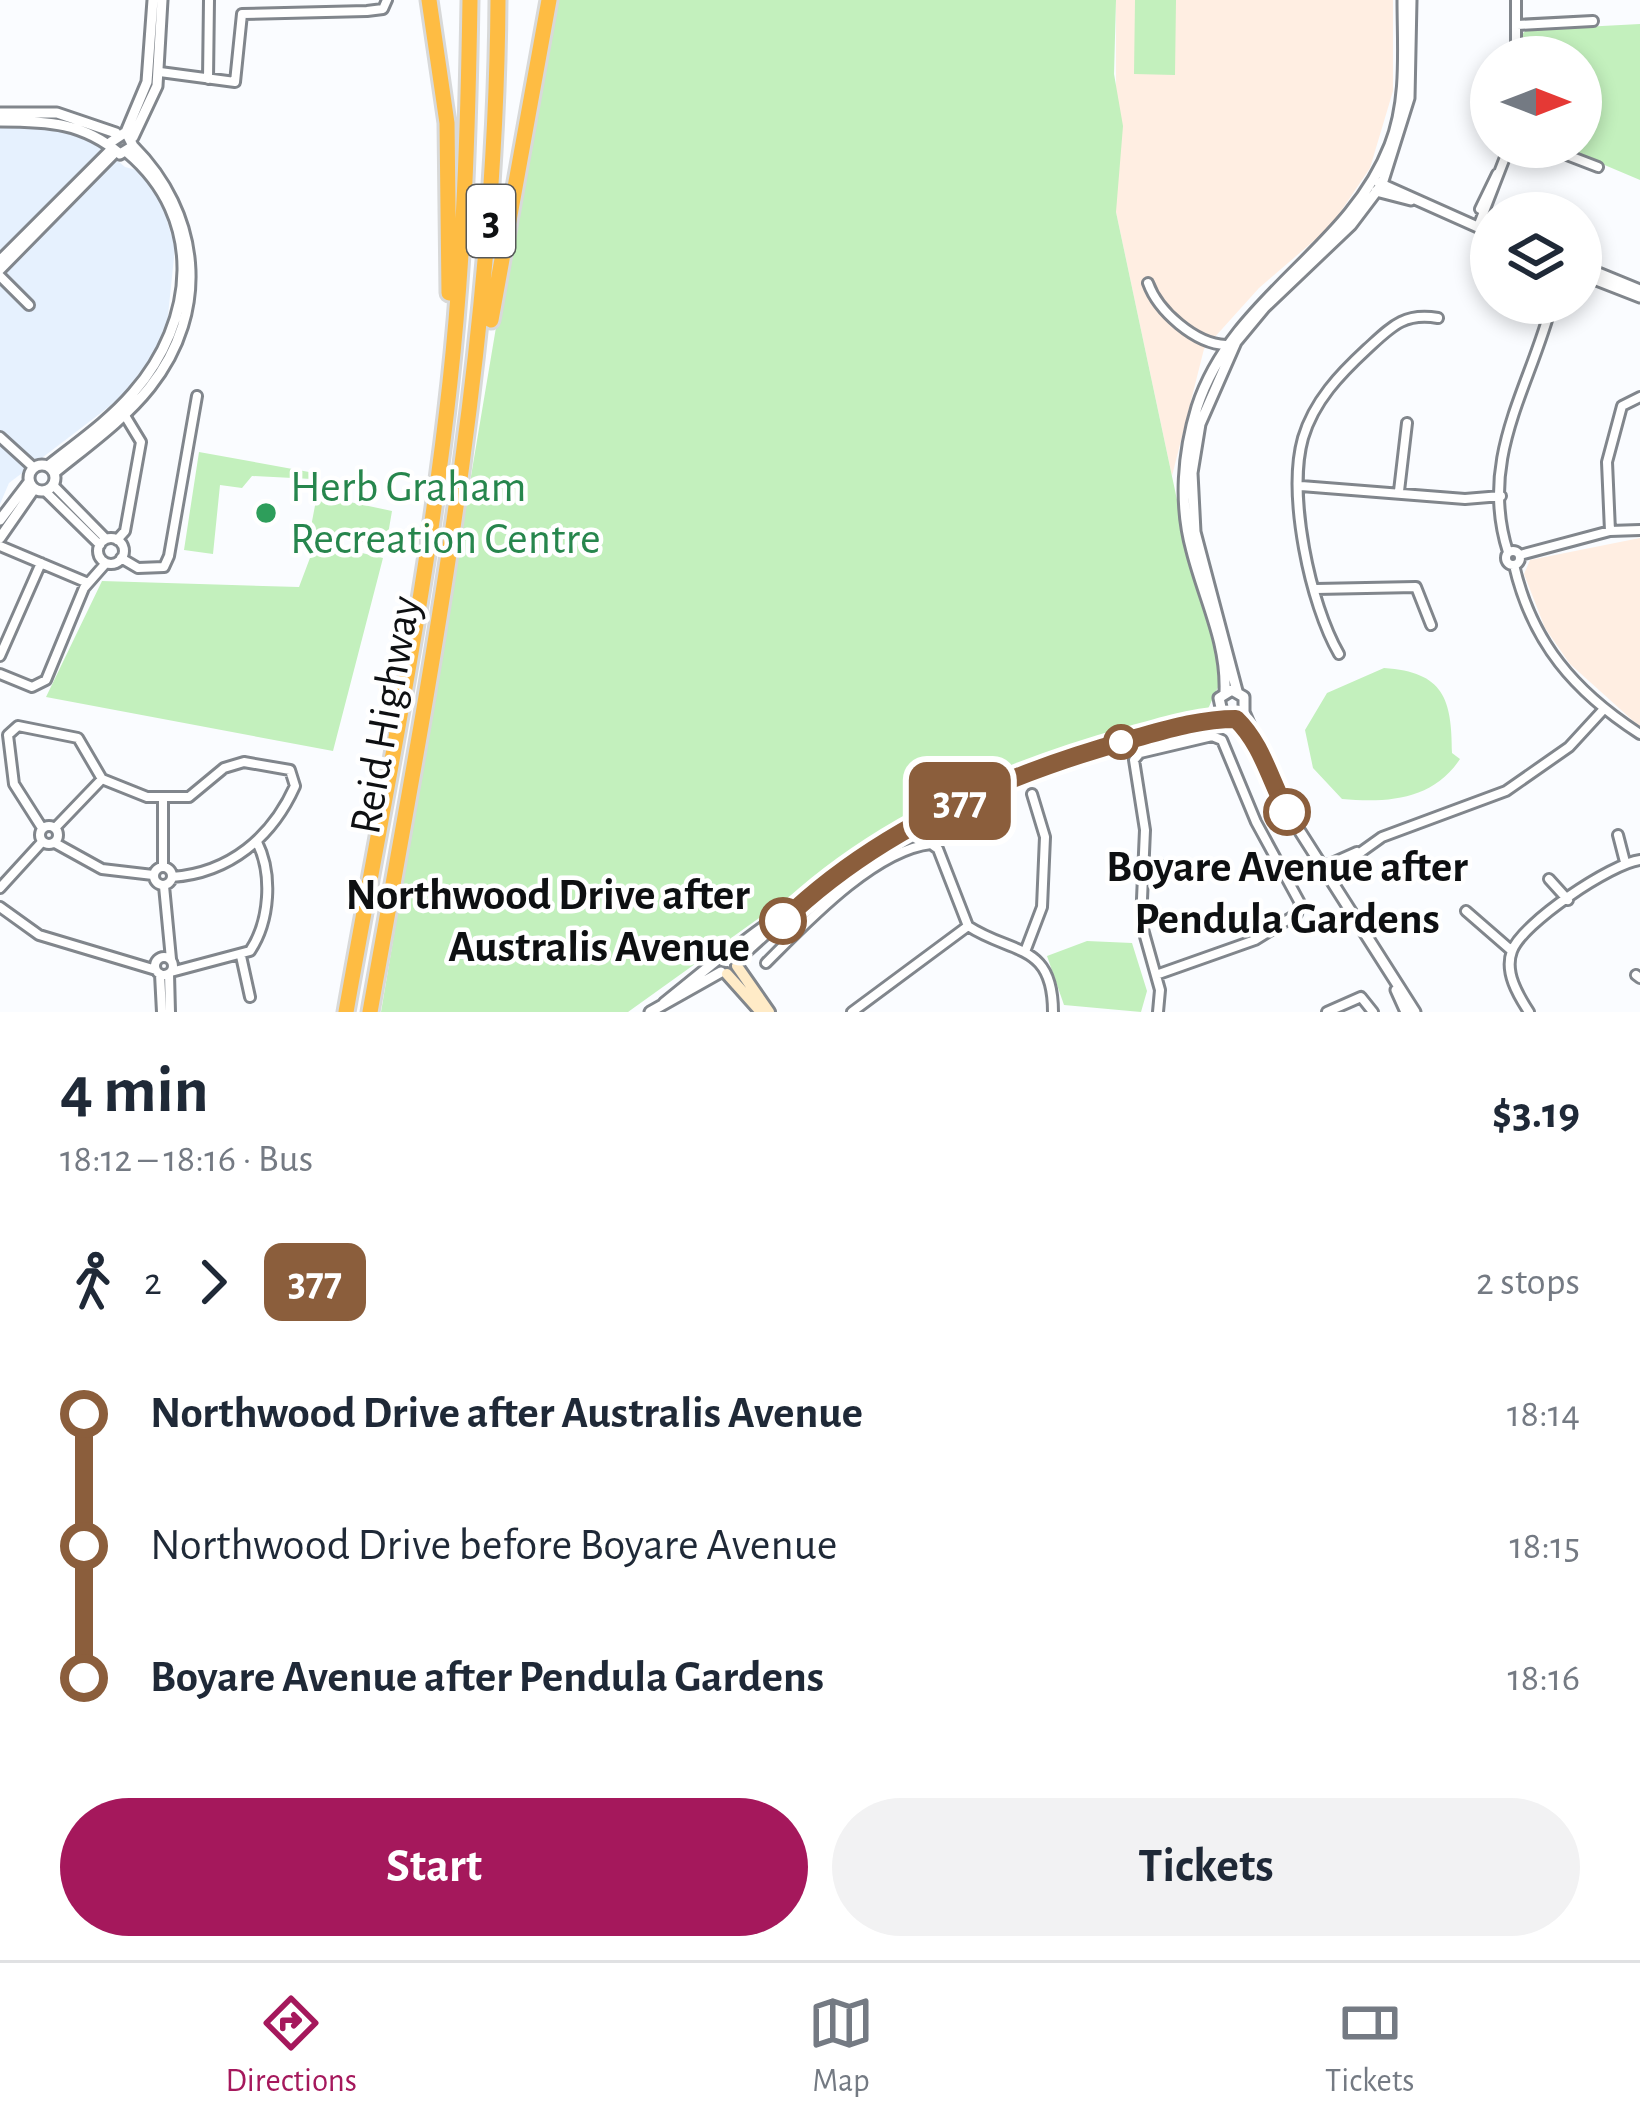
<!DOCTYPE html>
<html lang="en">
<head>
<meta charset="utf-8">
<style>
	:root { --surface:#fff; --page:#f2f2f3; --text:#1f2937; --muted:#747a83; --line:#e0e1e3; --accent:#a5185c }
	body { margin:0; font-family:"Alegreya Sans",sans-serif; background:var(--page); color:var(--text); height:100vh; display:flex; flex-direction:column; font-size:45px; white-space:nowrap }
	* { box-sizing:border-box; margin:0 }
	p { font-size:39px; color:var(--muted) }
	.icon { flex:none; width:66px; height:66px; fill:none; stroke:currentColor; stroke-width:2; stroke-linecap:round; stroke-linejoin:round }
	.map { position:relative; height:1012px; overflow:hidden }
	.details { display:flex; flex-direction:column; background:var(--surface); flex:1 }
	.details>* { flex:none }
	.badge { padding:0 24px; border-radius:18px; font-size:42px; line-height:78px }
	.needle { width:78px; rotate:90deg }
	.fabs { position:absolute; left:1470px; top:36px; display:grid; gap:24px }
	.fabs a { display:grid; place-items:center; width:132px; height:132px; border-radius:50%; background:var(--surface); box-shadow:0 6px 18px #0003; font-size:60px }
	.map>.badge { position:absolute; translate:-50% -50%; box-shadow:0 0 0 6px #fff }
	.legs { display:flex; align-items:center; gap:18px; height:132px; padding:0 60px; font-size:39px }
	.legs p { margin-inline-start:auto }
	.head { display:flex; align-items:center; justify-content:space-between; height:204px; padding:0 60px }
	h1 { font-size:66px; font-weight:700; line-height:90px }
	.primary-button { display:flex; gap:24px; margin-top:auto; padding:24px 60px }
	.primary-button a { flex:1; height:138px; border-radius:72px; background:var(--accent); color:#fff; font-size:48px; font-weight:700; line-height:138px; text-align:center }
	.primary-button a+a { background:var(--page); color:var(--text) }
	ul { padding:0 60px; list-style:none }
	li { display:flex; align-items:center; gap:42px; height:132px; font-size:45px }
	li i { display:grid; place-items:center; width:18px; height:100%; margin:0 15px; background:currentColor }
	li i::after { content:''; width:30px; height:30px; margin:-15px; border:9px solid; border-radius:50%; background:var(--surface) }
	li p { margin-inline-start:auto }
	li:first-child i { background:linear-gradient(#0000 50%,currentColor 0) }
	li:last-child i { background:linear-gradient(currentColor 50%,#0000 0) }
	.dock { display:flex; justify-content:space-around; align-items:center; height:168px; border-top:3px solid var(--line); background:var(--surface); font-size:33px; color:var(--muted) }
	.dock a { display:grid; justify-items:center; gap:6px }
	.dock .on { color:var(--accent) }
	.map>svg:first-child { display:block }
	.built { fill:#e6f1fe }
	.education { fill:#ffeee2 }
	.green { fill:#c3f0bd }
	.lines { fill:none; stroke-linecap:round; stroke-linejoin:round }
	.minor-casing { stroke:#81868c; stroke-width:14 }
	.tertiary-casing { stroke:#81868c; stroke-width:15 }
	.secondary-casing { stroke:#81868c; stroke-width:16 }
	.motorway-casing { stroke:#d8d9d9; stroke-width:21 }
	.minor { stroke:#fff; stroke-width:8 }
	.tertiary { stroke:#fff; stroke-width:9 }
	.secondary { stroke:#ffebc7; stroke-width:10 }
	.motorway { stroke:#febc43; stroke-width:15 }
	.line-1-casing { stroke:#fff; stroke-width:27 }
	.line-1 { stroke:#8b5e3c; stroke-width:18 }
	.leisure-dot { fill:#2e9e5b; stroke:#fff; stroke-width:4.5 }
	.stop-1-dot { fill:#fff; stroke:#8b5e3c; stroke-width:6 }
	.labels { text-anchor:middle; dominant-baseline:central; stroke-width:9; stroke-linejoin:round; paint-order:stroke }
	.shield { fill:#fff; stroke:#565859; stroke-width:3 }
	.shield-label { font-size:42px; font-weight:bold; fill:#0e1012 }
	.leisure-label { font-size:45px; fill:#27864d; stroke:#fff; text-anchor:start }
	.street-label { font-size:45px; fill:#0e1012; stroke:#fff }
	.stop-label { font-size:45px; font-weight:bold; fill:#0e1012; stroke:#fff }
</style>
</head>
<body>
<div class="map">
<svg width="1640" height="1012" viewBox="0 0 1640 1012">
	<rect width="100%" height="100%" fill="#fafcff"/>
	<!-- built -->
	<path class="built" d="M0 128H59L93 140 125 167 140 171 162 203 175 248 167 325 150 360 119 399 9 483 0 504Z"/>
	<!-- education -->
	<path class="education" d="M1116 0H1393V91L1370 168 1331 226 1259 288 1204 349 1172 476 1116 212Z
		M1640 538V727L1570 664 1545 628 1524 574 1530 560Z"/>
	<!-- green -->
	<path class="green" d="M551 0H1116L1114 74 1123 126 1116 212 1180 514 1224 674 1207 711 1026 761 953 791 857 848 628 1012H381Z
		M1135 0H1176L1175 75 1134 74Z
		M1640 24V180L1562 147H1581V57H1519V38L1526 30Z
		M199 452 320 474 317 488 312 479 252 476 242 488 220 485 213 554 184 550Z
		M317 495 392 511 386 546 310 532Z
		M316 542 383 558 333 751 46 697 102 581 299 587Z
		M1384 668C1444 672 1452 699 1452 753L1460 759C1433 800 1388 803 1342 799L1313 768 1305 730 1327 693Z
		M1087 941 1132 943 1147 991 1141 1012 1064 1005 1047 956Z"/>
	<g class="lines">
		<!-- minor casing -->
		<g class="minor-casing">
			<path id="minor" d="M1517 25 1593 21
				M1516 57V0
				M160 72 235 82 242 14 367 11 383 9 387 0
				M208 79 209 0
				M1546 147 1598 167
				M1480 209 1497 174
				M1478 227 1509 147
				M0 260 109 151
				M0 270 116 152
				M0 276 29 305
				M1148 283C1158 311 1195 344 1226 345
				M0 437 33 467
				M53 485 106 539
				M1301 486 1465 499 1501 496
				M45 491 100 545
				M1399 491 1407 423
				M1610 531 1607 462 1622 406 1640 397
				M98 551a13 13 0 1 1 26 0a13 13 0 1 1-26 0Z
				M117 540 125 531 141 442 124 414
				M0 546 88 583
				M1506 558a7 7 0 1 1 14 0a7 7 0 1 1-14 0Z
				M1508 552C1478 458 1530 388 1552 303
				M1520 555 1610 531 1640 530
				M121 558 138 568 164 567 169 556 197 396
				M1514 565C1532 643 1575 692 1640 734
				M1316 589 1416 587 1431 625
				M1339 654C1310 604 1287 495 1303 438 1314 401 1340 374 1367 349 1391 327 1404 312 1438 318
				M0 656 41 563
				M0 674 32 687 46 680 84 588 106 563
				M163 799V867
				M40 835a9 9 0 1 1 18 0a9 9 0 1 1-18 0Z
				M42 828 14 784 8 735 18 726 78 738 102 779 147 797H189L224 768 244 762 290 770 295 786C272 837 230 873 172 877
				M55 828 102 779
				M1618 835 1625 862
				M55 843 102 869 153 875
				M154 876a9 9 0 1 1 18 0a9 9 0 1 1-18 0Z
				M1321 868 1357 852
				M1143 872 1170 865
				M1326 877 1382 837 1506 791 1569 747 1603 710
				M1549 879 1568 900
				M164 886 171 959
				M0 888 42 842
				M0 907 39 935 156 970
				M1466 911 1512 951
				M1026 949 1042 907 1045 837 1032 794
				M241 956 250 997
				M155 966a9 9 0 1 1 18 0a9 9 0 1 1-18 0Z
				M766 963C805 924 874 850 931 844L938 849 968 926C1012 955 1053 942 1053 1012
				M171 972 250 951C270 921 273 874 257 842
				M160 974 162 1012
				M169 974 170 1012
				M1156 975 1255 940 1297 914 1300 903 1256 822 1222 740 1212 736 1140 753 1134 760 1145 830 1141 922 1160 990 1158 1012
				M1636 975 1640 978
				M852 1012 968 926
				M1327 1012 1361 997 1373 1012
				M1529 1012C1518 995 1504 972 1512 951 1522 923 1612 863 1640 860"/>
		</g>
		<!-- tertiary casing -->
		<g class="tertiary-casing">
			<path id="tertiary" d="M0 113H57L116 133
				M0 121C49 121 84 123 120 154L133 146 126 132 111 142
				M126 132 147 82 153 0
				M133 137 157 86 162 0
				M1379 183 1491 233
				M1376 191 1411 200
				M1581 266 1640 290
				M1581 274 1640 297
				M29 478a13 13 0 1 1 26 0a13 13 0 1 1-26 0Z
				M48 466C77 443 109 421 133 393 196 321 205 218 128 153
				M54 473C87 446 124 420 150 387 211 310 200 213 133 146
				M0 520 29 482
				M0 538 34 489
				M1237 691 1195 532 1192 473 1200 424 1236 342 1265 307 1351 225 1382 184 1409 98 1411 0
				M1225 692C1227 642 1204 599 1192 551 1179 504 1183 453 1197 407 1233 296 1349 251 1390 145 1408 99 1403 48 1403 0
				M1244 712 1236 719 1223 717 1219 698 1232 690 1244 697V712L1285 808 1415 1012
				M730 953C756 930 783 914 811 894 935 806 1071 740 1223 717
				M737 960 801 902
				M1396 990 1406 1012
				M664 1003 717 960
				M650 1012 721 972"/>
		</g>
		<!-- secondary casing -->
		<g class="secondary-casing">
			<path id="secondary" d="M737 966 769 1012
				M727 974 761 1012"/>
		</g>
		<!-- motorway casing -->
		<g class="motorway-casing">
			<path id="motorway" d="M429 0 447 123 449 293
				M491 320 549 0
				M346 1012C383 803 427 593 450 382 464 255 468 128 470 0
				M370 1012C430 676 496 343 498 0"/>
		</g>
		<!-- minor -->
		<use href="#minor" class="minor"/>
		<!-- tertiary -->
		<use href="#tertiary" class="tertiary"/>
		<!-- secondary -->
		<use href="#secondary" class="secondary"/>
		<!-- motorway -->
		<use href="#motorway" class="motorway"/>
	</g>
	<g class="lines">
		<!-- line-1 casing -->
		<g class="line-1-casing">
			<path id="line-1" d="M783 921C878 829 1003 775 1129 740 1165 730 1199 719 1236 719 1262 744 1270 780 1287 812"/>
		</g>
		<!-- line-1 -->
		<use href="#line-1" class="line-1"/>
	</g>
	<!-- markers -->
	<circle class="leisure-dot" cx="266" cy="513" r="12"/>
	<g class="stop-1-dot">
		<circle cx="1121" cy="742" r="15"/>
		<circle cx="1287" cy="812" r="21"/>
		<circle cx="783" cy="921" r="21"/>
	</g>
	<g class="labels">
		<!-- shield labels -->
		<rect class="shield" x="467" y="185" width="48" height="72" rx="9"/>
		<g class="shield-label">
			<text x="491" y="221">3</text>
		</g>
		<!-- leisure labels -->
		<g class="leisure-label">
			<text x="290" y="487">Herb Graham<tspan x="290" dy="52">Recreation Centre</tspan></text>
		</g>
		<!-- street labels -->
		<g class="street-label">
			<text transform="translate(386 715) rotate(-80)">Reid Highway</text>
		</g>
		<!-- stop labels -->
		<g class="stop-label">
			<text x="1287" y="867">Boyare Avenue after<tspan x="1287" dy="52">Pendula Gardens</tspan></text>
			<text x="750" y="895" text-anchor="end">Northwood Drive after<tspan x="750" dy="52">Australis Avenue</tspan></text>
		</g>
	</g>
</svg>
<div class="fabs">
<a><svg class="needle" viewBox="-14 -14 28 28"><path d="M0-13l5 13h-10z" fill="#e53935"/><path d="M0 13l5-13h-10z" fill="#747a83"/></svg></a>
<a><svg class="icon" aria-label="layers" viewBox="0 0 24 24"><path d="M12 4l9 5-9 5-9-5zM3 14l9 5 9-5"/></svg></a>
</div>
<b class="badge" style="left:960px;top:801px;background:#8b5e3c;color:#fff">377</b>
</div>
<section class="details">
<div class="head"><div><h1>4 min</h1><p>18:12 – 18:16 · Bus</p></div><b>$3.19</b></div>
<div class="legs"><svg class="icon" aria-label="walk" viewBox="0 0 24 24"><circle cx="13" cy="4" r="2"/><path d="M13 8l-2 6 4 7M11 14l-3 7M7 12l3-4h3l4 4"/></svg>2<svg class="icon" aria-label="forward" viewBox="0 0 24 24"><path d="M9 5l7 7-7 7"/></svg><b class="badge" style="background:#8b5e3c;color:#fff">377</b><p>2 stops</p></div>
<ul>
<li><i style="color:#8b5e3c"></i><b>Northwood Drive after Australis Avenue</b><p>18:14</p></li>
<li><i style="color:#8b5e3c"></i><span>Northwood Drive before Boyare Avenue</span><p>18:15</p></li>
<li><i style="color:#8b5e3c"></i><b>Boyare Avenue after Pendula Gardens</b><p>18:16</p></li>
</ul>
<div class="primary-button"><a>Start</a><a>Tickets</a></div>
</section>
<nav class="dock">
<a class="on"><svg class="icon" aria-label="directions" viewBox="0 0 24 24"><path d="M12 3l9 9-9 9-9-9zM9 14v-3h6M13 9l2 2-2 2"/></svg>Directions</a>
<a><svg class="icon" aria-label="map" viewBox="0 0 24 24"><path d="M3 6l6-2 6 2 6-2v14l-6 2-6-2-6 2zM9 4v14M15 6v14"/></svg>Map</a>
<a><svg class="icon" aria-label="tickets" viewBox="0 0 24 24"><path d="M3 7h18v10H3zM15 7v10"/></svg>Tickets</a>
</nav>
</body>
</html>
